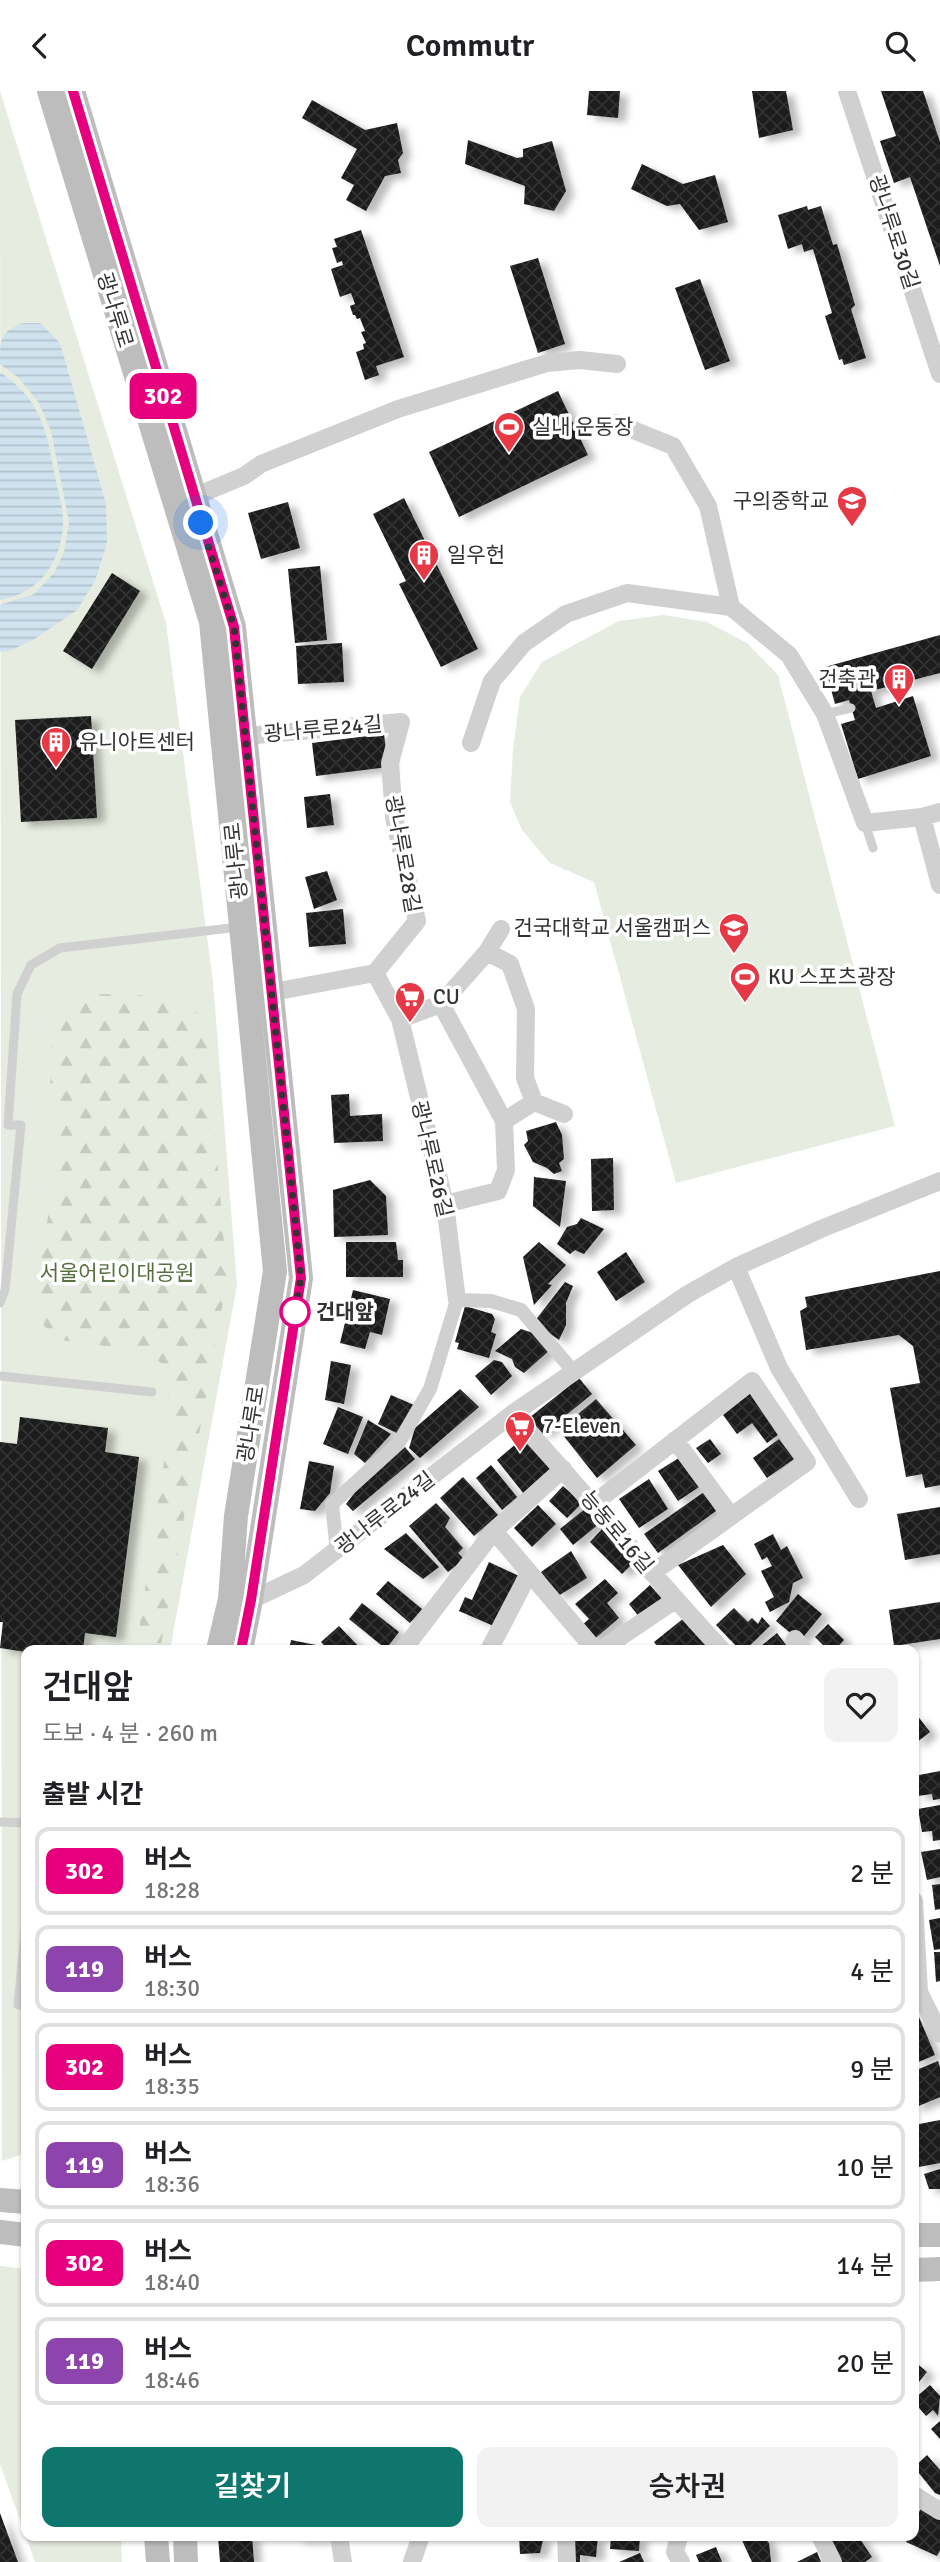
<!DOCTYPE html>
<html lang="ko">
<head>
<meta charset="utf-8">
<style>
	:root { --surface:#fff; --page:#f2f2f2; --text:#202124; --muted:#757577; --line:#e0e0e0; --accent:#0f766e }
	body { margin:0; font-family:Signika,"Noto Sans KR",sans-serif; background:var(--page); color:var(--text); height:100vh; display:flex; flex-direction:column; font-size:26px; white-space:nowrap }
	* { box-sizing:border-box; margin:0 }
	p { font-size:23px; color:var(--muted) }
	.icon { flex:none; width:38px; height:38px; fill:none; stroke:currentColor; stroke-width:2; stroke-linecap:round; stroke-linejoin:round }
	.map { position:relative; flex:1; overflow:hidden }
	.drawer { position:absolute; left:21px; top:1554px; width:898px; height:896px; display:flex; flex-direction:column; background:var(--surface); border-radius:14px; box-shadow:0 2px 5px #0004 }
	.drawer>* { flex:none }
	.badge { padding:0 14px; border-radius:10px; font-size:24px; line-height:46px }
	.you { position:absolute; width:35px; height:35px; margin:-18px; border:5px solid #fff; border-radius:50%; background:#1a73e8; box-shadow:0 0 0 10px #1a73e833 }
	.map>.badge { position:absolute; translate:-50% -50%; box-shadow:0 0 0 4px #fff }
	h2 { padding:0 21px; font-size:26px; line-height:63px }
	.round { display:grid; place-items:center; flex:none; width:74px; height:74px; border-radius:14px; background:var(--page) }
	.head { display:flex; align-items:center; justify-content:space-between; height:119px; padding:0 21px }
	h1 { font-size:33px; font-weight:600; line-height:52px }
	.action { display:flex; gap:14px; margin-top:auto; padding:14px 21px }
	.action a { flex:1; height:80px; border-radius:14px; background:var(--accent); color:#fff; font-size:28px; font-weight:600; line-height:80px; text-align:center }
	.action a+a { background:var(--page); color:var(--text) }
	ul { padding:0; list-style:none }
	li { display:flex; align-items:center; gap:21px; height:88px; margin:0 14px 10px; padding:0 7px; border:4px solid var(--line); border-radius:14px }
	li div { flex:1 }
	li b { display:block; font-size:26px }
	li em { font-style:normal }
	li .badge { min-width:77px; font-weight:700; text-align:center }
	header { display:flex; justify-content:space-between; align-items:center; height:91px; padding:0 21px; background:var(--surface); font-size:32px; font-weight:600 }
	.map>svg:first-child { display:block }
	.green { fill:#e6ecdf }
	.forest { fill:url(#forest-firs) }
	.water { fill:url(#water-rules) }
	.building { fill:url(#building-cross-hatch); filter:url(#shadow) }
	.lines { fill:none; stroke-linecap:round; stroke-linejoin:round }
	.service { stroke:#d0d0d0; stroke-width:9 }
	.pedestrian { stroke:#d0d0d0; stroke-width:14 }
	.minor { stroke:#d0d0d0; stroke-width:18 }
	.secondary { stroke:#bdbdbd; stroke-width:24 }
	.line-casing { stroke:#fff; stroke-width:16 }
	.line { stroke:#e6007e; stroke-width:10 }
	.walk { stroke:#333; stroke-width:7; stroke-dasharray:0 12.6 }
	.stop-dot { fill:#fff; stroke:#e6007e; stroke-width:3.5 }
	.labels { text-anchor:middle; dominant-baseline:central; stroke-width:7; stroke-linejoin:round; paint-order:stroke }
	.street-label { font-size:21px; fill:#333; stroke:#fff }
	.poi-label { font-size:21px; fill:#333; stroke:#fff; text-anchor:start }
	.park-label { font-size:21px; fill:#56703f; stroke:#fff }
	.stop-label { font-size:21px; font-weight:bold; fill:#333; stroke:#fff; text-anchor:start }
</style>
</head>
<body>
<header><svg class="icon" aria-label="back" viewBox="0 0 24 24"><path d="M15 5l-7 7 7 7"/></svg>Commutr<svg class="icon" aria-label="search" viewBox="0 0 24 24"><circle cx="10" cy="10" r="6"/><path d="M15 15l6 6"/></svg></header>
<div class="map">
<svg width="940" height="2471" viewBox="0 0 940 2471">
	<defs>
		<pattern id="forest-firs" width="22" height="20" patternUnits="userSpaceOnUse" patternTransform="scale(1.75)"><rect width="22" height="20" fill="#e6ecdf"/><path d="M5 1l3.5 6h-7zM16 11l3.5 6h-7z" fill="#c6cbc0"/></pattern>
		<pattern id="water-rules" width="6" height="5" patternUnits="userSpaceOnUse" patternTransform="scale(1.75)"><rect width="6" height="5" fill="#cfe2ee"/><path d="M0 2.5h6" fill="none" stroke="#b2c2cd"/></pattern>
		<pattern id="building-cross-hatch" width="8" height="8" patternUnits="userSpaceOnUse" patternTransform="scale(1.75)"><rect width="8" height="8" fill="#1a1a1a"/><path d="M0 0l8 8M0 8l8-8" fill="none" stroke="#333"/></pattern>
		<filter id="shadow"><feDropShadow dx="8" dy="4.5" stdDeviation="3.5" flood-color="#0004"/></filter>
	</defs>
	<rect width="100%" height="100%" fill="#fff"/>
	<!-- green -->
	<path class="green" d="M0 0 166 532 213 891 237 1194 170 1559H26V2062L2 2070Z
		M663 524 707 531 747 552 778 584 895 1035 676 1092 594 791 550 772 522 739 510 711 513 659 520 606 542 571 619 530Z
		M0 2175 26 2178V2445H121L122 2471H35L0 2373Z"/>
	<!-- forest -->
	<path class="forest" d="M87 903C122 904 186 899 206 932L227 1189 160 1559H136L170 1330 165 1276 149 1261 60 1249 44 1235 34 1214 62 1037 50 997 54 926 70 912Z"/>
	<!-- water -->
	<path class="water" d="M23 232H40L60 252 106 413 107 452 95 490 77 519 33 549 9 560 0 561V514L34 503 54 482 64 461 69 431 51 340 39 312 19 287 0 273C0 246 0 242 23 232Z
		M0 281C13 290 25 301 34 315 46 336 50 358 54 381 57 398 64 417 63 434 61 472 38 503 0 509Z"/>
	<!-- building -->
	<path class="building" d="M589 0H620L618 27 587 24Z
		M752 0H786L793 39 759 47Z
		M881 0H923L940 51V175L910 86 894 92 880 50 896 45Z
		M312 9 365 39 397 32 403 62 398 69 401 82 385 85 366 120 346 109 354 94 341 87 357 58 302 27Z
		M468 49 517 67 523 66V58L552 50 566 100 554 120 524 113 525 95 465 73Z
		M642 73 683 93 715 84 728 131 699 139 680 113 667 115 631 98Z
		M807 115 808 119 821 115 833 154 837 153 855 214 851 218 866 267 844 274 842 268 839 269 825 225 832 222 813 158 804 161 802 153 788 158 778 124Z
		M361 139 404 266 376 275 379 284 365 289 356 261 364 258 363 253 366 252 361 241 365 240 360 227 357 228 355 224H353L350 215 355 213 351 202 340 206 331 178 343 174 342 170 337 172 332 157 337 156 334 148Z
		M538 167 565 253 538 262 510 175Z
		M700 188 730 270 705 279 675 197Z
		M558 300 588 364 459 426 429 361Z
		M404 407 478 558 441 576 399 493 406 490 373 423Z
		M288 411 300 457 261 468 248 422Z
		M320 475 327 549 295 552 288 478Z
		M112 482 140 500 92 578 63 560Z
		M940 544V582L871 600 876 617 913 605 931 665 858 688 841 633 855 629 849 609 835 613 825 576Z
		M342 552 344 591 298 593 296 555Z
		M91 625 97 727 21 731 15 629Z
		M384 643 388 676 316 685 312 652Z
		M330 703 334 734 307 737 304 706Z
		M327 780 337 809 314 818 305 786Z
		M343 818 346 853 309 856 306 822Z
		M349 1003 350 1025 382 1023 383 1050 334 1052 331 1004Z
		M556 1031 562 1044 564 1068 559 1072 562 1080 554 1083 547 1077 533 1071 524 1054 528 1050 526 1040Z
		M613 1067 614 1119 592 1120 591 1068Z
		M534 1086 566 1090 560 1136 533 1115Z
		M370 1089 386 1105 388 1144 334 1146 333 1099Z
		M581 1127 604 1138 584 1163 575 1159 570 1163 557 1153 567 1136 577 1133Z
		M346 1151H396L398 1169H403V1186H346Z
		M539 1151 566 1174 548 1193 552 1194 534 1214 523 1166Z
		M626 1161 645 1191 616 1210 597 1181Z
		M940 1180V1394L925 1397 922 1383 906 1386 890 1297 920 1292 913 1255 899 1244 806 1259 800 1220 807 1216 805 1206Z
		M565 1191 573 1195 566 1212V1234L559 1249 534 1231Z
		M353 1199 390 1208 382 1244 370 1241 365 1258 340 1252Z
		M465 1215 492 1223 495 1228 491 1241 496 1243 489 1267 457 1258 459 1252 455 1251Z
		M521 1238 539 1244 551 1258 524 1282 515 1276 512 1268 495 1260Z
		M494 1269 502 1271 512 1285 491 1304 475 1285Z
		M331 1270 351 1274 344 1313 325 1309Z
		M579 1287 592 1303 543 1343 529 1327Z
		M460 1298 479 1316 420 1367 409 1357 415 1337Z
		M753 1300 783 1340 767 1352 752 1332 737 1343 723 1324Z
		M391 1304 414 1314 401 1344 378 1333Z
		M596 1308 636 1354 597 1387 559 1339Z
		M338 1316 363 1326 348 1363 323 1353Z
		M20 1326 108 1337 105 1361 139 1366 116 1546 85 1542 83 1559 26 1561 0 1557 3 1531H0V1351L17 1353Z
		M368 1329 391 1343 365 1372 354 1363Z
		M524 1346 552 1380 524 1403 497 1369Z
		M710 1348 721 1363 708 1372 696 1357Z
		M779 1348 794 1368 767 1387 753 1367Z
		M405 1356 415 1368 353 1420 346 1413 365 1388Z
		M682 1365 702 1394 678 1410 658 1380Z
		M309 1370 334 1375 330 1402 315 1420 300 1418Z
		M491 1374 517 1406 502 1419 476 1387Z
		M463 1386 498 1424 474 1445 440 1407Z
		M649 1388 668 1418 639 1437 619 1408Z
		M563 1395 582 1412 567 1427 549 1410Z
		M704 1401 716 1420 658 1462 644 1443Z
		M436 1412 450 1427 445 1436 463 1457 458 1462 464 1468 448 1481 409 1435Z
		M538 1414 556 1433 532 1456 514 1437Z
		M940 1416V1463L905 1469 897 1423Z
		M586 1417 599 1433 573 1454 560 1438Z
		M602 1438 634 1471 622 1483 590 1451Z
		M406 1442 439 1476 423 1488 384 1458Z
		M773 1443 781 1459 787 1455 803 1487 793 1492 789 1511 770 1521 765 1511 774 1506 761 1480 772 1475 767 1466 762 1469 754 1453Z
		M723 1454 746 1483 711 1516 678 1474Z
		M571 1460 587 1487 558 1505 541 1481Z
		M489 1471 519 1485 496 1536 459 1520 465 1506 472 1509Z
		M605 1488 618 1502 607 1512 619 1527 592 1550 580 1536 589 1528 575 1513Z
		M388 1490 422 1518 410 1532 376 1503Z
		M650 1494 662 1508 640 1527 629 1513Z
		M798 1503 822 1523 800 1550 776 1530Z
		M940 1511V1548L894 1555 889 1519Z
		M362 1512 399 1541 386 1558 349 1528Z
		M734 1517 748 1531 752 1527 758 1533 762 1526 770 1535 745 1559H740L716 1534Z
		M689 1523 713 1554 707 1559H660L654 1551Z
		M828 1533 844 1549 835 1559H819L823 1554 815 1546Z
		M339 1535 362 1559H328L321 1551Z
		M777 1542 790 1559H756Z
		M291 1549 316 1554 321 1559H289Z
		M917 1624 930 1641 916 1652 914 1649V1628Z
		M940 1680V1708L933 1709 932 1703 918 1705 914 1685Z
		M940 1714V1749L933 1750 932 1740 922 1741 918 1718Z
		M940 1758V1786L927 1789 921 1761Z
		M940 1793V1818L935 1819 932 1794Z
		M940 1827V1858L934 1859 929 1829Z
		M934 1861H940V1890L936 1891Z
		M916 1919 935 1964 914 1973V1920Z
		M938 1970 940 1976V2006L914 2017V1980Z
		M940 2029V2072L919 2076 914 2034Z
		M940 2078V2098H929L924 2083Z
		M914 2270 927 2281 914 2297Z
		M930 2294 940 2305 938 2325 933 2319 926 2325 914 2311V2308Z
		M940 2330V2348L931 2338Z
		M927 2364 940 2379V2404L935 2402 914 2376Z
		M921 2416 940 2424V2459L937 2465 906 2451 909 2445H914V2434Z
		M0 2422 18 2471H0Z
		M218 2445H252L254 2471H220Z
		M296 2445H326V2448H296Z
		M519 2445H544L540 2462 520 2463Z
		M572 2445H598L596 2466 580 2464V2471H570Z
		M611 2445H640L639 2460 610 2458Z
		M740 2445H762L769 2452 771 2471H752Z
		M828 2445H858L872 2466 865 2471H842L826 2446Z
		M716 2456 722 2471H699L696 2464Z
		M817 2461 821 2471H797Z
		M640 2462 644 2471H619Z"/>
	<g class="lines">
		<!-- service -->
		<path class="service" d="M825 623 851 617
			M865 732 873 757
			M0 1212 5 1199 21 1034H8L17 903 31 874 60 857 239 836
			M0 1285 152 1301
			M0 1731 26 1732
			M26 1831 18 1914H26"/>
		<!-- pedestrian -->
		<path class="pedestrian" d="M337 1460 332 1413 398 1353 430 1298 457 1209 491 1210 521 1219 574 1281"/>
		<!-- minor -->
		<path class="minor" d="M847 0 940 283
			M616 332 673 355 708 415 731 516
			M193 406 244 385 261 373 398 318 547 272 580 269 617 273
			M246 645 401 631 390 672 394 726 417 830 375 882
			M471 652 492 590 524 552 566 523 627 502 731 516 789 564 825 623 865 732 922 726 940 721
			M922 726 940 794
			M501 838 487 861 510 873 526 918 525 987 534 1011 564 1023
			M375 882 400 928 445 1113 457 1209
			M273 901 375 882
			M441 913 504 1030 506 1079 498 1100 445 1113
			M400 928 441 913 487 861
			M504 1030 534 1011
			M736 1176 779 1277 859 1408
			M512 1323C584 1400 650 1482 722 1559
			M675 1349 731 1425
			M593 1413 752 1290 807 1371 652 1482
			M494 1440 595 1559
			M251 1509 304 1484 512 1323 688 1203 736 1176 821 1138 940 1090
			M795 1548 803 1559
			M403 1559 494 1440 563 1378
			M489 1559 529 1482
			M601 1559 675 1509
			M914 1810 919 1901 940 1943
			M914 2404 940 2420
			M339 2445 343 2471
			M566 2445 567 2471
			M679 2445 675 2461 681 2471
			M820 2445 833 2471
			M412 2471 421 2445"/>
		<!-- secondary -->
		<path class="secondary" d="M49 0 211 531 275 1180 236 1425 230 1508 218 1559
			M73 0 234 536 301 1187 251 1509 241 1559
			M0 2109 26 2111
			M0 2141 26 2144
			M914 2144H940
			M914 2179 940 2178
			M156 2445 158 2471
			M185 2445 186 2471"/>
	</g>
	<g class="lines">
		<!-- line casing -->
		<g class="line-casing">
			<path id="line" d="M73 0 234 536 301 1187 251 1509 241 1559"/>
		</g>
		<!-- line -->
		<use href="#line" class="line"/>
		<!-- walk -->
		<path class="walk" d="M201 432 234 536 301 1187 295 1221"/>
	</g>
	<!-- icons -->
	<defs>
		<g id="stadium-pin" transform="scale(1.575)"><path d="M0 17L-7.5 6A9.5 9.5 0 1 1 7.5 6Z" fill="#e63946" stroke="#fff"/><path d="M0-5a6.5 5 0 1 0 0 10a6.5 5 0 1 0 0-10ZM-3.5-1.8h7v3.6h-7Z" fill="#fff"/></g>
		<g id="school-pin" transform="scale(1.575)"><path d="M0 17L-7.5 6A9.5 9.5 0 1 1 7.5 6Z" fill="#e63946" stroke="#fff"/><path d="M0-5L7-2L0 1L-7-2ZM-4 1L0 2.5L4 1V4Q0 6-4 4Z" fill="#fff"/></g>
		<g id="building-pin" transform="scale(1.575)"><path d="M0 17L-7.5 6A9.5 9.5 0 1 1 7.5 6Z" fill="#e63946" stroke="#fff"/><path d="M-4-6H4V6H1V3H-1V6H-4ZM-2.5-4.3h1.7v1.8h-1.7ZM.8-4.3h1.7v1.8H.8ZM-2.5-1h1.7V.8h-1.7ZM.8-1h1.7V.8H.8Z" fill="#fff"/></g>
		<g id="university-pin" transform="scale(1.575)"><path d="M0 17L-7.5 6A9.5 9.5 0 1 1 7.5 6Z" fill="#e63946" stroke="#fff"/><path d="M0-5L7-2L0 1L-7-2ZM-4 1L0 2.5L4 1V4Q0 6-4 4Z" fill="#fff"/></g>
		<g id="supermarket-pin" transform="scale(1.575)"><path d="M0 17L-7.5 6A9.5 9.5 0 1 1 7.5 6Z" fill="#e63946" stroke="#fff"/><path d="M-6-5.5h2.5l.6 2H6L4.5 2H-2.5L-4.4-4H-6ZM-1.5 3.2a1.3 1.3 0 1 0 .1 0ZM3 3.2a1.3 1.3 0 1 0 .1 0Z" fill="#fff"/></g>
	</defs>
	<g fill-rule="evenodd">
		<use href="#stadium-pin" x="509" y="336"/>
		<use href="#school-pin" x="852" y="410"/>
		<use href="#building-pin" x="424" y="464"/>
		<use href="#building-pin" x="899" y="588"/>
		<use href="#building-pin" x="56" y="651"/>
		<use href="#university-pin" x="734" y="837"/>
		<use href="#stadium-pin" x="745" y="886"/>
		<use href="#supermarket-pin" x="410" y="906"/>
		<use href="#supermarket-pin" x="520" y="1335"/>
	</g>
	<!-- markers -->
	<circle class="stop-dot" cx="295" cy="1221" r="14"/>
	<g class="labels">
		<!-- street labels -->
		<g class="street-label">
			<text transform="translate(894 141) rotate(72)">광나루로30길</text>
			<text transform="translate(115 219) rotate(73)">광나루로</text>
			<text transform="translate(323 638) rotate(-5)">광나루로24길</text>
			<text transform="translate(403 763) rotate(80)">광나루로28길</text>
			<text transform="translate(236 770) rotate(-96)">광나루로</text>
			<text transform="translate(432 1068) rotate(77)">광나루로26길</text>
			<text transform="translate(251 1333) rotate(-81)">광나루로</text>
			<text transform="translate(385 1422) rotate(-38)">광나루로24길</text>
			<text transform="translate(617 1441) rotate(50)">능동로16길</text>
		</g>
		<!-- poi labels -->
		<g class="poi-label">
			<text x="532" y="336">실내 운동장</text>
			<text x="829" y="410" text-anchor="end">구의중학교</text>
			<text x="447" y="464">일우헌</text>
			<text x="876" y="588" text-anchor="end">건축관</text>
			<text x="79" y="651">유니아트센터</text>
			<text x="711" y="837" text-anchor="end">건국대학교 서울캠퍼스</text>
			<text x="768" y="886">KU 스포츠광장</text>
			<text x="433" y="906">CU</text>
			<text x="543" y="1335">7-Eleven</text>
		</g>
		<!-- park labels -->
		<g class="park-label">
			<text x="117" y="1182">서울어린이대공원</text>
		</g>
		<!-- stop labels -->
		<g class="stop-label">
			<text x="316" y="1221">건대앞</text>
		</g>
	</g>
</svg>
<div class="you" style="left:201px;top:432px"></div>
<b class="badge" style="left:163px;top:305px;background:#e6007e;color:#fff">302</b>
<section class="drawer">
<div class="head"><div><h1>건대앞</h1><p>도보 · 4 분 · 260 m</p></div><a class="round"><svg class="icon" aria-label="heart" viewBox="0 0 24 24"><path d="M12 20l-8-8c-3-5 5-10 8-4 3-6 11-1 8 4z"/></svg></a></div>
<h2>출발 시간</h2>
<ul>
<li><span class="badge" style="background:#e6007e;color:#fff">302</span><div><b>버스</b><p>18:28</p></div><em>2 분</em></li>
<li><span class="badge" style="background:#8e44ad;color:#fff">119</span><div><b>버스</b><p>18:30</p></div><em>4 분</em></li>
<li><span class="badge" style="background:#e6007e;color:#fff">302</span><div><b>버스</b><p>18:35</p></div><em>9 분</em></li>
<li><span class="badge" style="background:#8e44ad;color:#fff">119</span><div><b>버스</b><p>18:36</p></div><em>10 분</em></li>
<li><span class="badge" style="background:#e6007e;color:#fff">302</span><div><b>버스</b><p>18:40</p></div><em>14 분</em></li>
<li><span class="badge" style="background:#8e44ad;color:#fff">119</span><div><b>버스</b><p>18:46</p></div><em>20 분</em></li>
</ul>
<div class="action"><a>길찾기</a><a>승차권</a></div>
</section>
</div>
</body>
</html>
